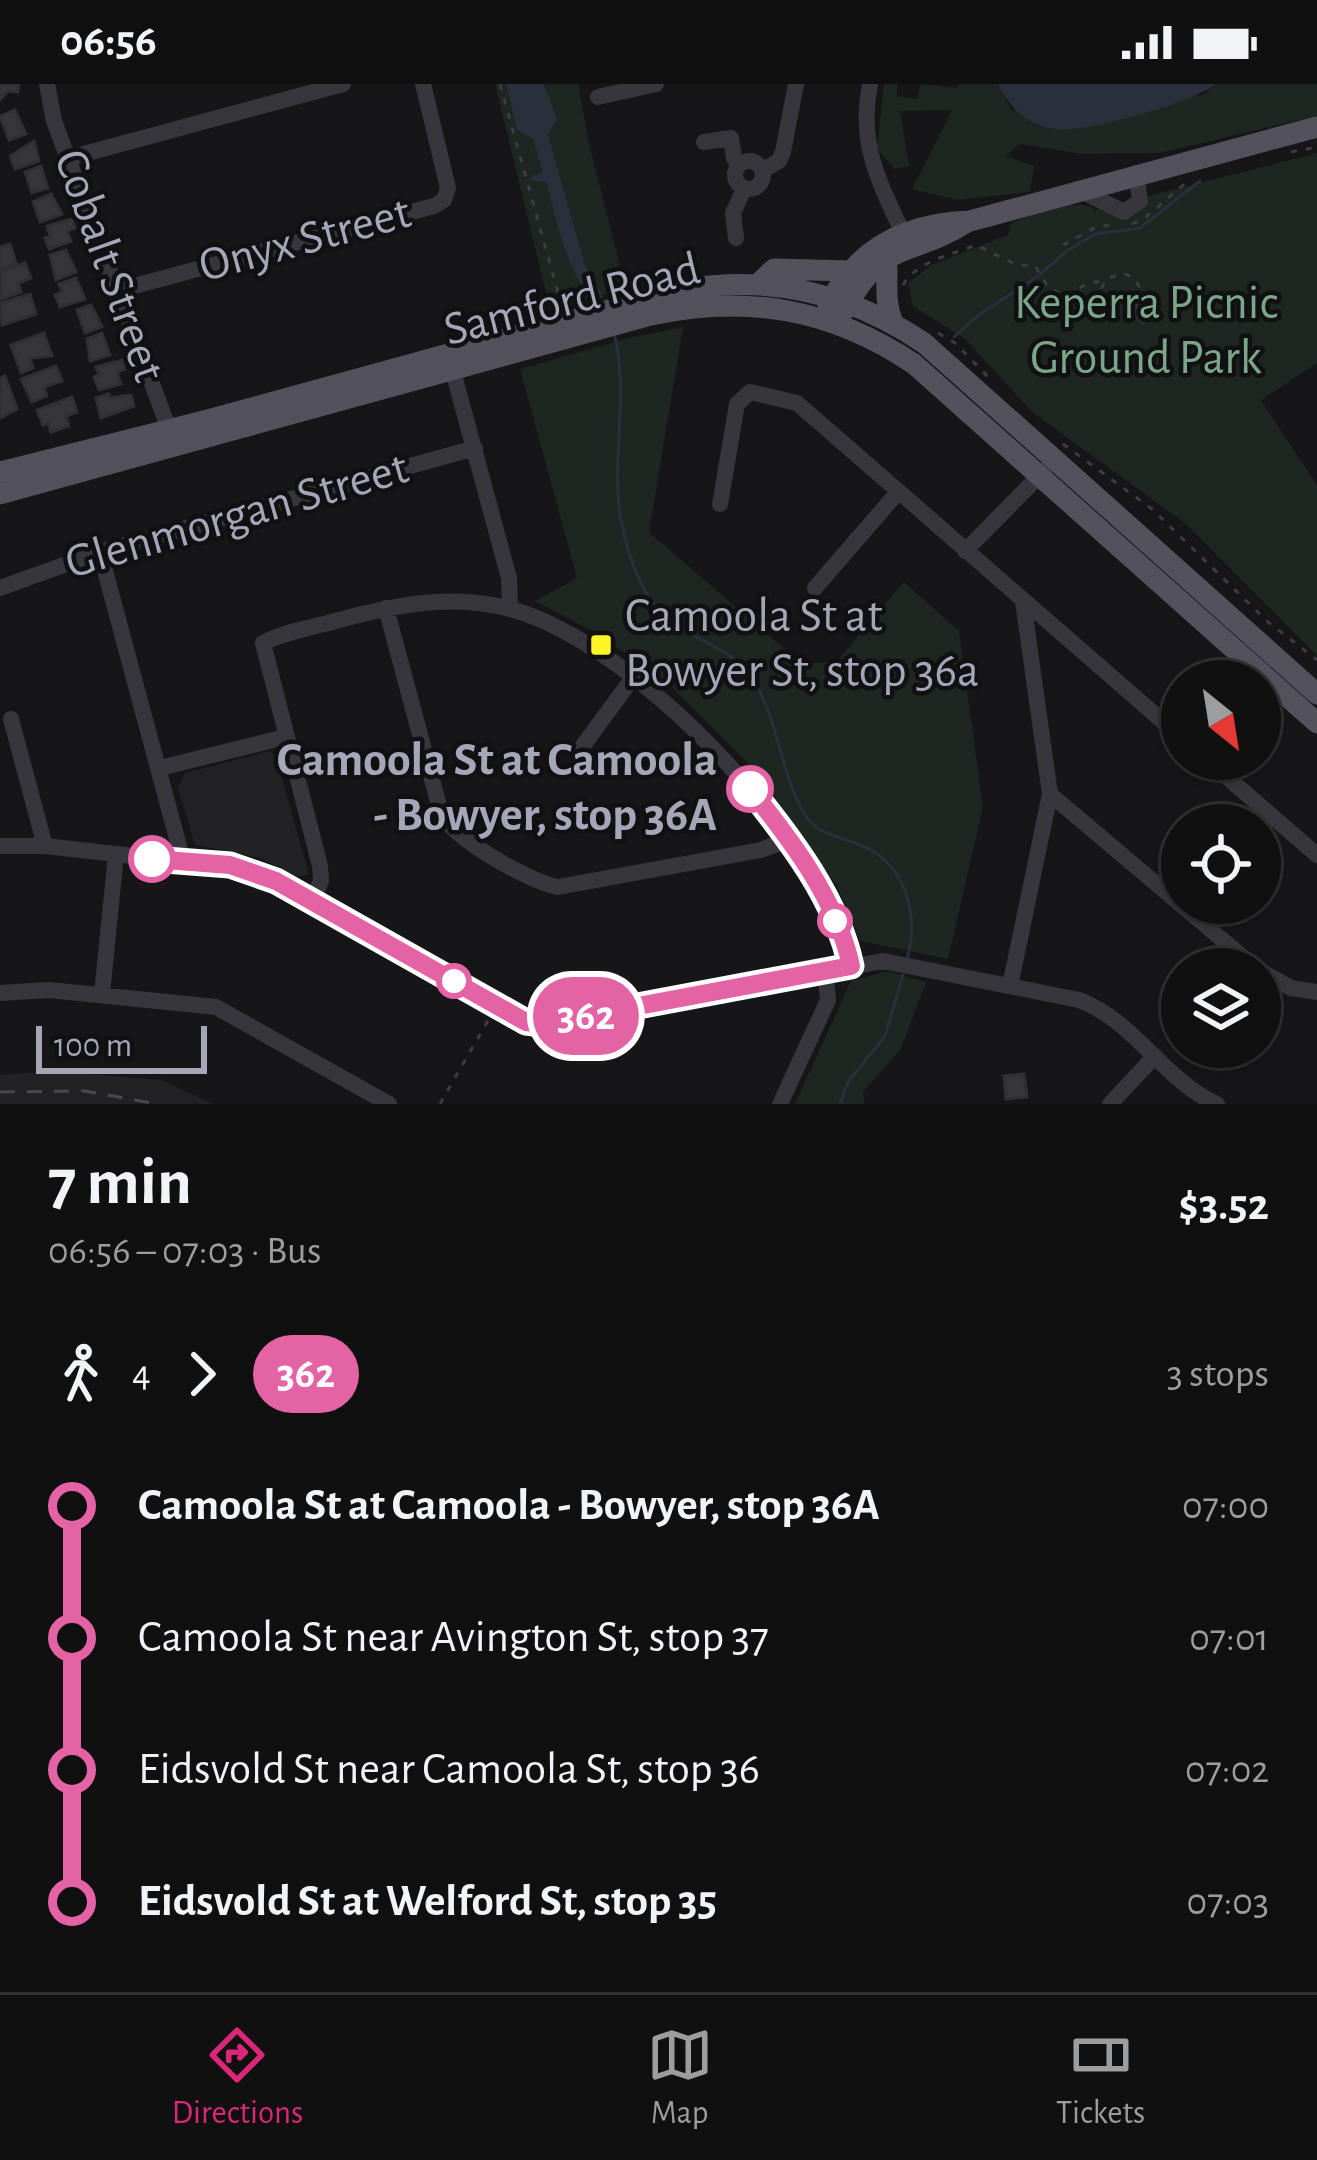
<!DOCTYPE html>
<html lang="en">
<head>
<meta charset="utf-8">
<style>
	:root { --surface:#101011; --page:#1e1e1f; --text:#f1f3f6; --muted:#9c9d9f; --line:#303031; --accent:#db2777 }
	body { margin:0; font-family:"Alegreya Sans",sans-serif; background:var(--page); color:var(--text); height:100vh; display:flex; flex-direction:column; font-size:45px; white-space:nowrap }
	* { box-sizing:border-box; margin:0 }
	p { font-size:39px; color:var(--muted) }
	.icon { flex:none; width:66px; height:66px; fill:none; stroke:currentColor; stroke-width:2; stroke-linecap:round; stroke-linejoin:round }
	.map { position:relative; height:1020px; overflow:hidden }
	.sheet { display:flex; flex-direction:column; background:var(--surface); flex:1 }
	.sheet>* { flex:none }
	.badge { padding:0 24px; border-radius:39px; font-size:42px; line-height:78px }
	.needle { width:78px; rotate:150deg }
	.controls { position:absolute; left:1161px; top:576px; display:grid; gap:24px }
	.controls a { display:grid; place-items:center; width:120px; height:120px; border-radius:50%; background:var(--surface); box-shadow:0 3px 9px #0004,0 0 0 3px var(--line); font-size:60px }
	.scale { position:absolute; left:36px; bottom:30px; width:171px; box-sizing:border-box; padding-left:12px; border:6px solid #a6a6b9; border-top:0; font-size:33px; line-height:42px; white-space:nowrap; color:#a6a6b9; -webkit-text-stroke:9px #111012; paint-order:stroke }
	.map>.badge { position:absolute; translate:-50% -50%; box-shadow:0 0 0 6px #fff }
	.legs { display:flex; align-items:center; gap:18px; height:132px; padding:0 48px; font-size:39px }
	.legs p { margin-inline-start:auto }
	.summary { display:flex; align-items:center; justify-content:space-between; height:204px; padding:0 48px }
	h1 { font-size:66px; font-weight:700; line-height:90px }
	ul { padding:0 48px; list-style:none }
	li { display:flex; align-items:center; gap:42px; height:132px; font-size:45px }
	li i { display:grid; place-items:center; width:18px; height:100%; margin:0 15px; background:currentColor }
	li i::after { content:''; width:30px; height:30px; margin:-15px; border:9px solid; border-radius:50%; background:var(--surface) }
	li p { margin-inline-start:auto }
	li:first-child i { background:linear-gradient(#0000 50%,currentColor 0) }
	li:last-child i { background:linear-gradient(currentColor 50%,#0000 0) }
	.status { display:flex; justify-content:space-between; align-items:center; height:84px; padding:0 60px; background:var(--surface); direction:ltr }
	.status svg { height:33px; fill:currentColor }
	.tab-bar { display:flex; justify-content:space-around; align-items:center; height:168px; border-top:3px solid var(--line); background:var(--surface); font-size:33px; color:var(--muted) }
	.tab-bar a { display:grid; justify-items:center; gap:6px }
	.tab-bar .current { color:var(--accent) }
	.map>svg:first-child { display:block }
	.built { fill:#222124 }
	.green { fill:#1d2620 }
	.water { fill:#2a2f3c }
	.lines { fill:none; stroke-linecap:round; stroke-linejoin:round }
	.stream { stroke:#2a2f3c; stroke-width:3 }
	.building { fill:#363539; stroke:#302f33; stroke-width:3 }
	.path { stroke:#3c3c44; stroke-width:3; stroke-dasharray:6 9; stroke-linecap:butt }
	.minor { stroke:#37363d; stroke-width:16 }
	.major { stroke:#52515c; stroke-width:21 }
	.rail { stroke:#494852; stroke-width:3; stroke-dasharray:15 12; stroke-linecap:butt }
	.line-1-casing { stroke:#fff; stroke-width:27 }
	.line-1 { stroke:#e463a4; stroke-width:18 }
	.poi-dot { fill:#fff525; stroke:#111012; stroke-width:4.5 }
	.stop-1-dot { fill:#fff; stroke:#e463a4; stroke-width:6 }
	.labels { text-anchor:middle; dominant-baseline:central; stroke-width:9; stroke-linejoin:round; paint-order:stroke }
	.street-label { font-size:48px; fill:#a6a6b9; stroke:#111012 }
	.park-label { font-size:48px; fill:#7ba68a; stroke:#111012 }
	.poi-label { font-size:48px; fill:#a6a6b9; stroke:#111012; text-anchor:start }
	.stop-label { font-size:48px; font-weight:bold; fill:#a6a6b9; stroke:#111012; text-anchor:end }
</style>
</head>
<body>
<div class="status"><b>06:56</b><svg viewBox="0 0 49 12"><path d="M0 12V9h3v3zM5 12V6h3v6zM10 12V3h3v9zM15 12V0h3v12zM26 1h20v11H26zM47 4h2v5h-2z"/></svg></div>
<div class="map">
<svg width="1317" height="1020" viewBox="0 0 1317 1020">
	<rect width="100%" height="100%" fill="#161517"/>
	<!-- built -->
	<path class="built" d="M270 667 276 673 309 790 298 793 261 774 195 761 178 704 185 689Z
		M51 987 162 996 213 1020H0V991Z"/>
	<!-- green -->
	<path class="green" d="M495 0H578L590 64 626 205 550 224Z
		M884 0H897V12L917 15 921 0 957 4 959 0H998L1012 27 1203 11 1216 0H1317V32L1160 69 1082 70 1020 60 1006 72 1034 82 1030 108 958 116 912 105 952 26 900 27 909 82 894 85 877 64Z
		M1317 69V279L1261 316 1317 401V572L1186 440 1032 328 965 255 913 222 908 199 931 181 1008 151 1011 139C1037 128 1065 116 1093 123V126Z
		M683 243 649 448 802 580 837 577 904 498 959 547 983 723 948 875 860 857 838 804 759 690 671 602 598 550 535 517 577 494 520 285 628 254Z
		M888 887 926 898 901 965 863 1008 864 1020H795L851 897Z"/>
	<!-- water -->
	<path class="water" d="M506 0H544L557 35 548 51 585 181 603 213 593 216C565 184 558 139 546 98L532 97 530 93 543 88 533 55 517 46Z
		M998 0H1216C1193 19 1083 50 1054 45 1025 40 1010 24 998 0Z"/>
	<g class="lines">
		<!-- stream -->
		<path class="stream" d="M614 249C631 315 607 385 624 450 632 483 647 525 678 543 705 559 733 567 752 594 779 635 780 690 805 731 819 752 839 752 860 761 907 779 919 832 907 876
			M954 253 980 230 1038 192 1067 167 1095 150 1140 144 1200 97
			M840 1020 848 998 885 952 903 891"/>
	</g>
	<!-- building -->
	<path class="building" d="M0 0H19L18 8 8 7 0 16Z
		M15 26 26 50 9 56 0 32Z
		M34 57 39 77 15 85 10 72Z
		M41 82 48 104 32 109 25 88Z
		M51 110 62 130 40 138 33 118Z
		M72 135 75 144 67 147 71 157 49 165 45 154 50 152 47 142Z
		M10 160 16 179 0 185V163Z
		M66 166 76 188 56 196 50 171Z
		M25 179 31 194 18 199 21 208 1 215 0 188Z
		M76 194 85 215 60 223 55 211 62 208 59 200Z
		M30 210 36 230 2 241 0 219Z
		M1136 218 1149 232 1143 239 1129 225Z
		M91 221 102 243 85 249 77 226Z
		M44 249 52 272 30 274 33 284 21 289 11 261Z
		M102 249 110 271 90 277 87 255Z
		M122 276 125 285 117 288 121 300 99 306 94 293 99 291 96 283Z
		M56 282 62 297 44 303 47 312 32 318 21 295Z
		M5 292 17 325 0 334V294Z
		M109 310 110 314 131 311 134 322 101 334 96 314Z
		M72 313 77 328 66 332 69 342 51 348 48 339 43 341 37 326Z
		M1024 990 1027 1013 1006 1015 1004 992Z"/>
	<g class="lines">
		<!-- path -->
		<path class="path" d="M500 0 562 223
			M1291 68 1317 63
			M1132 140 1146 133 1190 95
			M1063 161 1096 143 1116 140
			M903 201C917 177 951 171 976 161L1017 181 1035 182 1046 200 1064 213 1088 199 1104 197
			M1077 210 1083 224H1091L1107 194 1124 190C1138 193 1144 207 1138 220
			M938 249 955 259 993 298
			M1063 360 1152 425 1268 538 1317 576
			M739 600 762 586
			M440 1020 490 933"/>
		<!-- minor -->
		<path class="minor" d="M47 0 54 37 173 356
			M870 0C857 62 882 103 907 158
			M598 13 656 0
			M704 58 731 54 734 74 740 80
			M69 74 343 0
			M735 91a14 14 0 1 1 28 0a14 14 0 1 1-28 0Z
			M763 86 779 77 783 68 796 0
			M1077 105 1124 128 1140 117 1136 89
			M736 154 733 129 744 105
			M119 206 434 122 444 116 448 104 423 0
			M450 276 509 494 510 525
			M720 420 737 320 750 308 797 319 1182 654
			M965 467 1045 386
			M100 468 183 777
			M0 504 100 468 475 364
			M815 504 898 408
			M386 524 441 729C455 756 528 797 558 803L761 766 788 756
			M11 635 45 762
			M582 663 632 595
			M1206 675 1317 771
			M160 684 285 653
			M1050 710 1257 885
			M0 762H45L248 785 276 797 526 938 542 940 883 877 1079 916C1134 936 1164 997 1217 1020
			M312 817 321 797 320 782 263 559C282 549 304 545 324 540 388 523 448 507 514 526 636 561 825 757 851 882
			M1260 887 1291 904 1317 908
			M1010 902 1050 710 1023 517
			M0 909 49 906 216 923 389 1020
			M102 910 116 771
			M780 1020 828 916 825 887
			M1110 1020 1155 972"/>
		<!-- major -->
		<path class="major" d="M886 172C889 197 883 215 893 239
			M758 200 774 185 850 187
			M828 222C857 163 906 139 970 137L1317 43
			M844 227C885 152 908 176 969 137
			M0 388 208 336 686 205C771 191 852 210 924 259L1317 610
			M0 410 651 231C747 210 832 225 914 280L1317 639"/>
		<!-- rail -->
		<path class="rail" d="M0 1008 85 1007 157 1020"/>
	</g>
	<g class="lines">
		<!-- line-1 casing -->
		<g class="line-1-casing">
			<path id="line-1" d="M152 775 230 781 276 797 526 938 542 940 851 882C837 816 791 756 750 705"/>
		</g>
		<!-- line-1 -->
		<use href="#line-1" class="line-1"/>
	</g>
	<!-- markers -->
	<rect class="poi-dot" x="589" y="549" width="24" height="24" rx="6"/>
	<g class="stop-1-dot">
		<circle cx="750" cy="705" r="21"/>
		<circle cx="152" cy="775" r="21"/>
		<circle cx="835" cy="837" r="15"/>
		<circle cx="454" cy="897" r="15"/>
	</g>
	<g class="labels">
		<!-- street labels -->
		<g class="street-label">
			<text transform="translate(305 156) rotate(-15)">Onyx Street</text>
			<text transform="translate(109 182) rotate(70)">Cobalt Street</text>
			<text transform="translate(572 216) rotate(-14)">Samford Road</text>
			<text transform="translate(237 432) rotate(-16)">Glenmorgan Street</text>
		</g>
		<!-- park labels -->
		<g class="park-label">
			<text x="1146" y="220">Keperra Picnic<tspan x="1146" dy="55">Ground Park</tspan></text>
		</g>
		<!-- poi labels -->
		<g class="poi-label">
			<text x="625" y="533">Camoola St at<tspan x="625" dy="55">Bowyer St, stop 36a</tspan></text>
		</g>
		<!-- stop labels -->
		<g class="stop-label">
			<text x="717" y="677">Camoola St at Camoola<tspan x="717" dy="55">- Bowyer, stop 36A</tspan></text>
		</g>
	</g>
</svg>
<div class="controls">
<a><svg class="needle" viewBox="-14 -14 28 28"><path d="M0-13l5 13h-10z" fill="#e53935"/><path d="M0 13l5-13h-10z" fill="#9c9d9f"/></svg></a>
<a><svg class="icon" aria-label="locate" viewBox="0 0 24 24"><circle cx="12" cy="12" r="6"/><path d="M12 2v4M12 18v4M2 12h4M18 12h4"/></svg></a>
<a><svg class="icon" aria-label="layers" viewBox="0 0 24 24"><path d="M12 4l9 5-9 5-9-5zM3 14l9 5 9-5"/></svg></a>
</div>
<div class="scale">100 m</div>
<b class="badge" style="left:586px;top:932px;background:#e463a4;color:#fff">362</b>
</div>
<section class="sheet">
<div class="summary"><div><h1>7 min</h1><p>06:56 – 07:03 · Bus</p></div><b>$3.52</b></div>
<div class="legs"><svg class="icon" aria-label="walk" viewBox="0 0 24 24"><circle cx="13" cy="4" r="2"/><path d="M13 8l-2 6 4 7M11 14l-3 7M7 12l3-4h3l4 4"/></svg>4<svg class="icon" aria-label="forward" viewBox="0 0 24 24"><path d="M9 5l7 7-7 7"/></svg><b class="badge" style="background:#e463a4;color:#fff">362</b><p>3 stops</p></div>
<ul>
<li><i style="color:#e463a4"></i><b>Camoola St at Camoola - Bowyer, stop 36A</b><p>07:00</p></li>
<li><i style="color:#e463a4"></i><span>Camoola St near Avington St, stop 37</span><p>07:01</p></li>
<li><i style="color:#e463a4"></i><span>Eidsvold St near Camoola St, stop 36</span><p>07:02</p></li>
<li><i style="color:#e463a4"></i><b>Eidsvold St at Welford St, stop 35</b><p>07:03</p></li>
</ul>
</section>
<nav class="tab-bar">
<a class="current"><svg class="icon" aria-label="directions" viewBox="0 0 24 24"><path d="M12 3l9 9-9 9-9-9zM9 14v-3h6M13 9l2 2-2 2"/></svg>Directions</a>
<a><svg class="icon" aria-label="map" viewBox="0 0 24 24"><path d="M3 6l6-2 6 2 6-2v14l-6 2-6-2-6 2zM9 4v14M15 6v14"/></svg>Map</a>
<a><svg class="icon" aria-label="tickets" viewBox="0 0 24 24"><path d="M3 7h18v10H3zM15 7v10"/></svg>Tickets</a>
</nav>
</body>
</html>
